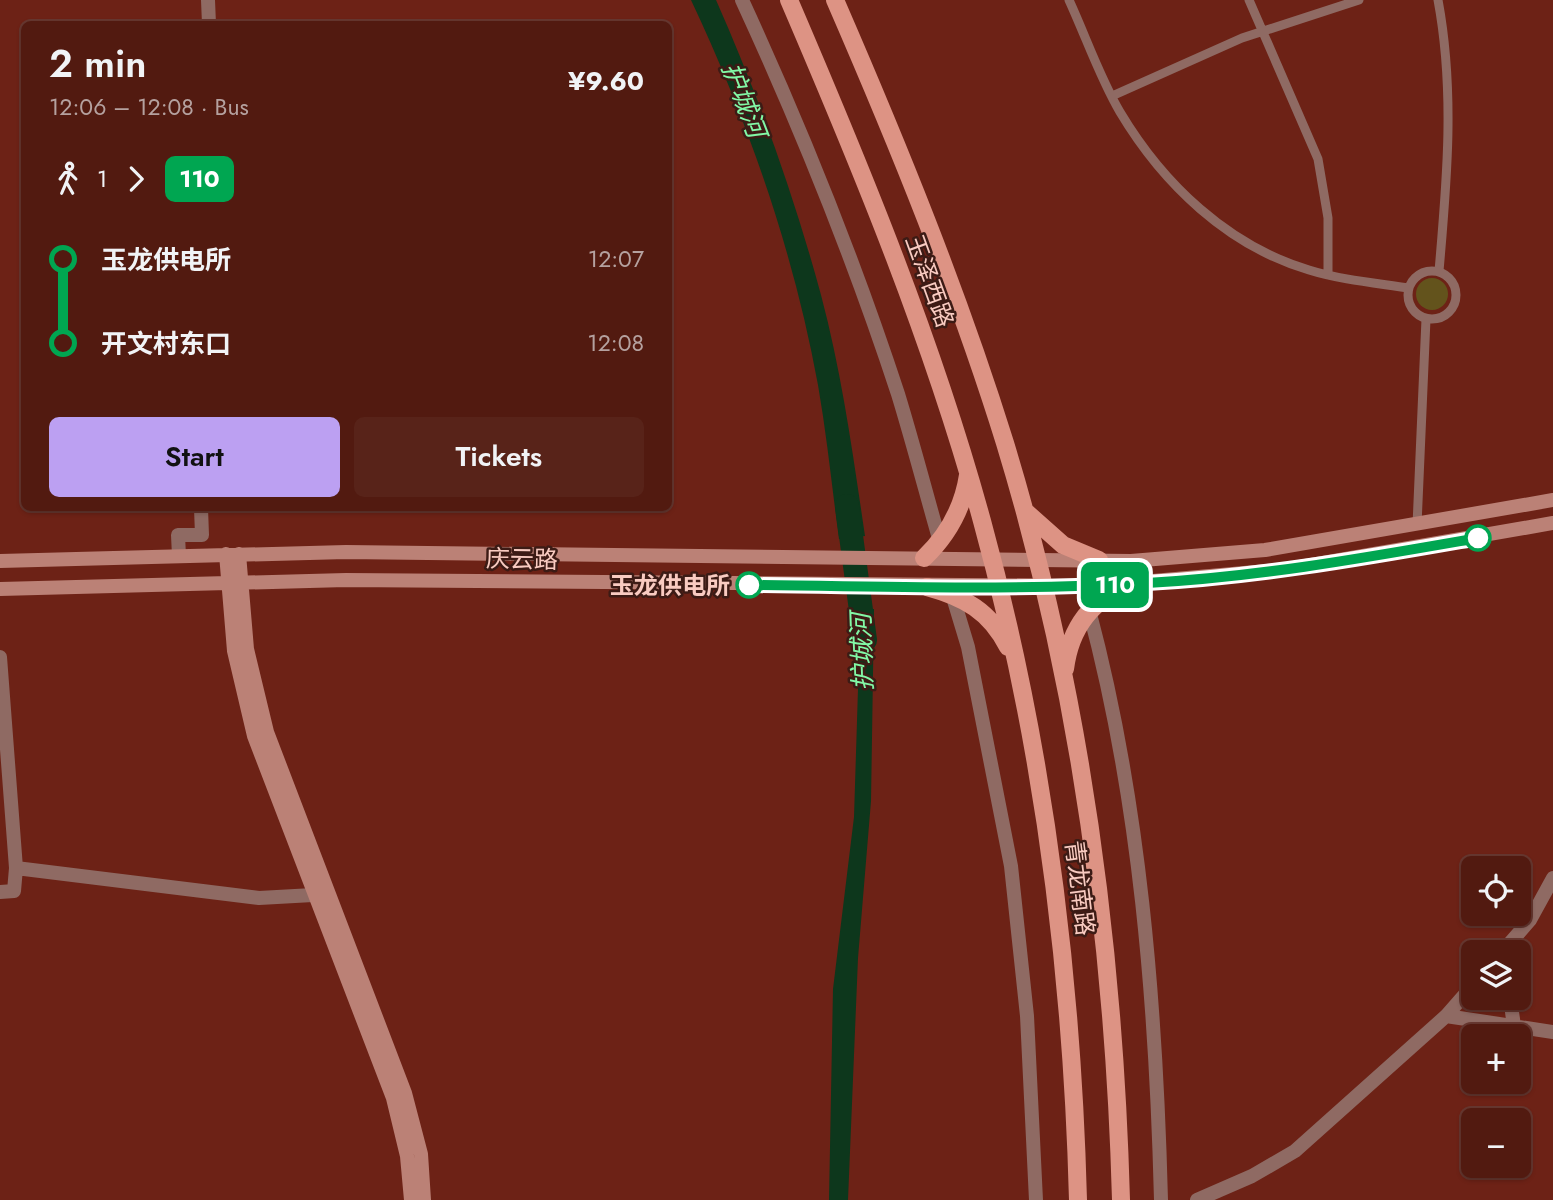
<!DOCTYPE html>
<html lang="en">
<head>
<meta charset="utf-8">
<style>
	:root { --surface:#521a10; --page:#582319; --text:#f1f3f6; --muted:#b5a19f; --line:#683830; --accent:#bca0f2 }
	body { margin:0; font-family:Jost,"Noto Sans SC",sans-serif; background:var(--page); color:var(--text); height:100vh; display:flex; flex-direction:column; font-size:26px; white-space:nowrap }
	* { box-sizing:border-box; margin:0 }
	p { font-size:23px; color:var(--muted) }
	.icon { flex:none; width:38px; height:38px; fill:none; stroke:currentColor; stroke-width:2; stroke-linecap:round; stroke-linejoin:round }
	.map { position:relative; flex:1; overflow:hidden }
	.details { position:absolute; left:21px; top:21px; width:651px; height:490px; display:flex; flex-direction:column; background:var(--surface); border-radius:10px; box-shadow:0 2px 5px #0004,0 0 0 2px var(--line) }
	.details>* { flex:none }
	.badge { padding:0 14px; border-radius:10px; font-size:24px; line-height:46px }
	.buttons { position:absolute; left:1461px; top:856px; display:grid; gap:14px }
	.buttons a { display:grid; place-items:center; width:70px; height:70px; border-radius:10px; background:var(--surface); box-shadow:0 2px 5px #0004,0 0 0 2px var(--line); font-size:35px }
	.map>.badge { position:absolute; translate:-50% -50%; box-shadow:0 0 0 4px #fff }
	.legs { display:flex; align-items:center; gap:10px; height:77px; padding:0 28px; font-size:23px }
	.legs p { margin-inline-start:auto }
	.summary { display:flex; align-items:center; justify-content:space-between; height:119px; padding:0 28px }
	h1 { font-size:38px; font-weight:600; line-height:52px }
	.action { display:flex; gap:14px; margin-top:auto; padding:14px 28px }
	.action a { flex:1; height:80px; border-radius:10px; background:var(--accent); color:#111; font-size:28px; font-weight:600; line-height:80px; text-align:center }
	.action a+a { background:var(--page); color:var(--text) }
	ul { padding:0 28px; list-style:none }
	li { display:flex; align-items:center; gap:24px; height:84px; font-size:26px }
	li i { display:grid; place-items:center; width:10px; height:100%; margin:0 9px; background:currentColor }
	li i::after { content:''; width:18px; height:18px; margin:-9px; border:5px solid; border-radius:50%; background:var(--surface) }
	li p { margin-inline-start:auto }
	li:first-child i { background:linear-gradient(#0000 50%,currentColor 0) }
	li:last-child i { background:linear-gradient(currentColor 50%,#0000 0) }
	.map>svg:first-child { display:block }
	.grass { fill:#63531c }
	.water { fill:#0d371c }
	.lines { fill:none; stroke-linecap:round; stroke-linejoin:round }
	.river { stroke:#0d371c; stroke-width:24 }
	.lane { stroke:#8f6a63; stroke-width:9 }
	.street { stroke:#8f6a63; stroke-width:14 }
	.secondary { stroke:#bb8176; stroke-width:14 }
	.primary { stroke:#dd9384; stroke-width:18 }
	.line-1-casing { stroke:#fff; stroke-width:16 }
	.line-1 { stroke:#00a651; stroke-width:10 }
	.stop-1-dot { fill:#fff; stroke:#00a651; stroke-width:3.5 }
	.labels { text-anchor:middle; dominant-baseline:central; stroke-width:5; stroke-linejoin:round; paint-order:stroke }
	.street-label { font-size:24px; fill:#f9cbc1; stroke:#3c1b15 }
	.stop-label { font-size:24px; font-weight:bold; fill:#f9cbc1; stroke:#3c1b15; text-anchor:end }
	.water-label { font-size:26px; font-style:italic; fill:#82f9a6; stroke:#3c1b15 }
</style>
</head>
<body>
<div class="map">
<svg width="1553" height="1200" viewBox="0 0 1553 1200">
	<rect width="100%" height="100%" fill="#6d2216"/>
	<!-- grass -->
	<path class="grass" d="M1416 294a16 16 0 1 1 32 0a16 16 0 1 1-32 0Z"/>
	<!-- water -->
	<path class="water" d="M691 0H716C758 95 794 195 821 295 842 374 853 455 865 536L839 539C832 488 827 436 818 385 794 253 748 121 691 0Z
		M854 609H874L871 801 858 958 848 1200H829L833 989 854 817 858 689Z"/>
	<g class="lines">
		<!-- river -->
		<path class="river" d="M847 506 865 640"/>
		<!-- lane -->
		<path class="lane" d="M1069 0C1086 37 1100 78 1120 112 1163 184 1228 246 1309 270 1341 280 1376 283 1409 288
			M1249 0 1318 159 1328 218V275
			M1438 0C1455 91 1447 180 1439 271
			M1112 96 1242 38 1359 0
			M1408 295a24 24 0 1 1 48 0a24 24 0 1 1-48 0Z
			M1417 525 1426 319"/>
		<!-- street -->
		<path class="street" d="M208 0 209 24
			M742 0C801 128 854 260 898 394 913 443 926 493 940 542
			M179 556 178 535H202L201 508
			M952 594 968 647 1011 866 1027 1016 1036 1200
			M1089 610C1140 801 1156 1004 1161 1200
			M0 657 16 868 259 898 313 895
			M0 892 14 891 16 868
			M1502 952 1530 920 1553 878
			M1510 998 1514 1026
			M1446 1016 1553 1032
			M1197 1200 1252 1176 1295 1151 1446 1016 1474 984"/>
		<!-- secondary -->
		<path class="secondary" d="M226 554 234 651 254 736 393 1098 407 1156 411 1200
			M239 554 247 649 267 732 405 1093 421 1154 424 1200
			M0 561 346 552 1131 561 1265 550 1553 500
			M0 589 346 580 1096 586 1288 569 1553 523"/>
		<!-- primary -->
		<path class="primary" d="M789 0C862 170 933 342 982 521 1043 743 1072 970 1078 1200
			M835 0C898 145 958 292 1005 443 1080 689 1114 944 1121 1200
			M1027 513 1063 545 1099 560
			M924 558C948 535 963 508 968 475
			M927 587C964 597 990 611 1008 647
			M1065 669C1070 628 1092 599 1131 584"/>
	</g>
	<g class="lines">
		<!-- line-1 casing -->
		<g class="line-1-casing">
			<path id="line-1" d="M749 585C882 586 1015 591 1147 583 1259 577 1369 557 1478 538"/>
		</g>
		<!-- line-1 -->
		<use href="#line-1" class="line-1"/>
	</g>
	<!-- markers -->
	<g class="stop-1-dot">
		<circle cx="1478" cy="538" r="12"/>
		<circle cx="749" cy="585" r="12"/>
	</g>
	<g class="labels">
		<!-- street labels -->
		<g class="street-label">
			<text transform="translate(930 281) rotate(70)">玉泽西路</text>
			<text transform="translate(522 559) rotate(1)">庆云路</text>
			<text transform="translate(1080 888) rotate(83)">青龙南路</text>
		</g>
		<!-- stop labels -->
		<g class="stop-label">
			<text x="730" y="585">玉龙供电所</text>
		</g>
		<!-- water labels -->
		<g class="water-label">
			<text transform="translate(744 100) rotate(69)">护城河</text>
			<text transform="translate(862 652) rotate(-92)">护城河</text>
		</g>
	</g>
</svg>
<div class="buttons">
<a><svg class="icon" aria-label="locate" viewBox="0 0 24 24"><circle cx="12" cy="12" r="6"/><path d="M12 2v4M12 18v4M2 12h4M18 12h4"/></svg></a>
<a><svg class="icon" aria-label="layers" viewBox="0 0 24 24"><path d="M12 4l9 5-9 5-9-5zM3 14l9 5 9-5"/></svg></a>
<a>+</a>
<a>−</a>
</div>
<b class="badge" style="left:1115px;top:585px;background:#00a651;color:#fff">110</b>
<section class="details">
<div class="summary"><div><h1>2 min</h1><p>12:06 – 12:08 · Bus</p></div><b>¥9.60</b></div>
<div class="legs"><svg class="icon" aria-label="walk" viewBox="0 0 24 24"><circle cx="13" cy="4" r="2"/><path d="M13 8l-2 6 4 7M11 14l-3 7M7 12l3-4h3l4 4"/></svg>1<svg class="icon" aria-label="forward" viewBox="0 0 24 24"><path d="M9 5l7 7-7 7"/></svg><b class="badge" style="background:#00a651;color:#fff">110</b></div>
<ul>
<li><i style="color:#00a651"></i><b>玉龙供电所</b><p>12:07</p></li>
<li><i style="color:#00a651"></i><b>开文村东口</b><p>12:08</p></li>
</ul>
<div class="action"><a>Start</a><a>Tickets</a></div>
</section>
</div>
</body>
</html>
